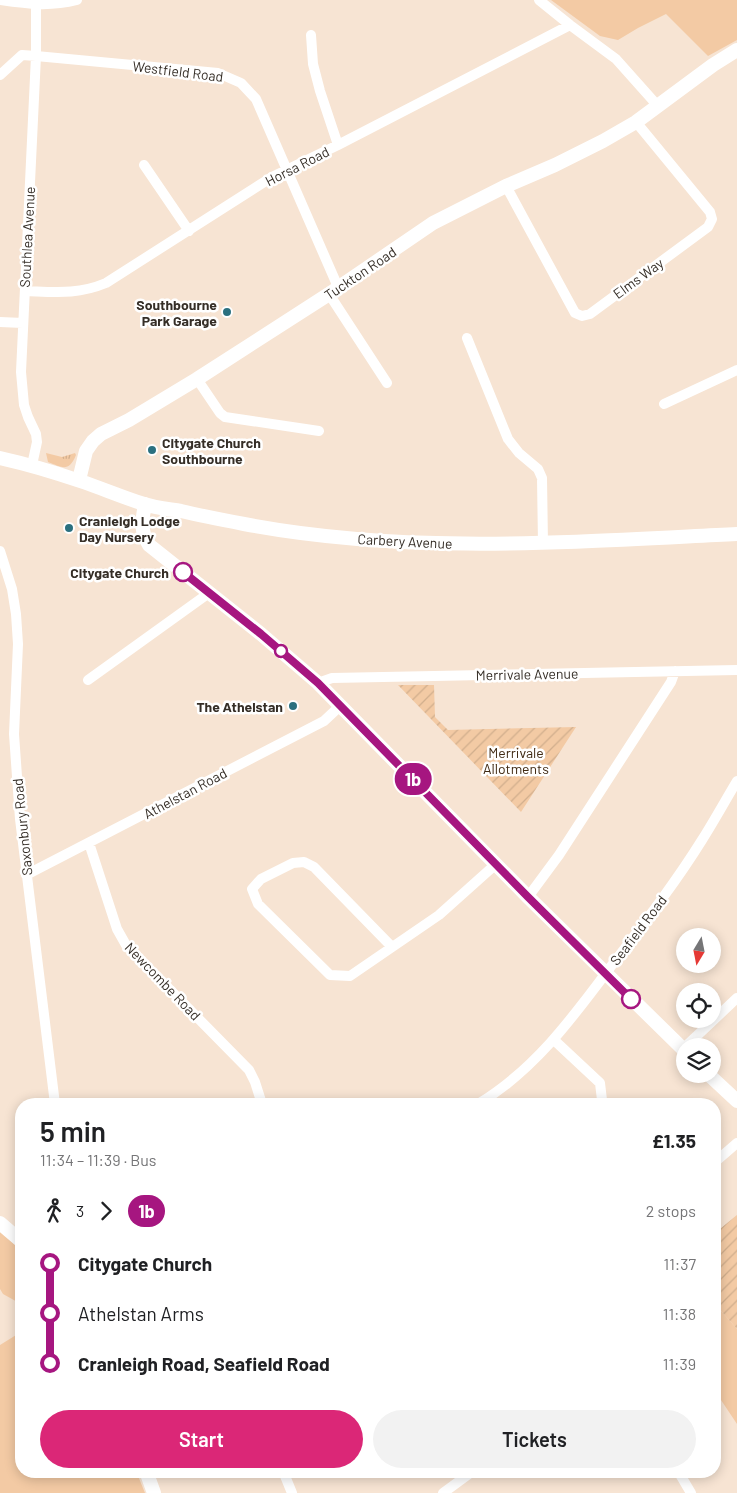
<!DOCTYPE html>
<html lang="en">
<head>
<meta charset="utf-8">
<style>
	:root { --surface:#fff; --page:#f2f2f2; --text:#202124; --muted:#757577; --accent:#db2777 }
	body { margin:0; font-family:Barlow,sans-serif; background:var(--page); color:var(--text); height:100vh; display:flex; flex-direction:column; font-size:19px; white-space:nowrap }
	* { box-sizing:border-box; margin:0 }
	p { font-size:16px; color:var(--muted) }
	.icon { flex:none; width:28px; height:28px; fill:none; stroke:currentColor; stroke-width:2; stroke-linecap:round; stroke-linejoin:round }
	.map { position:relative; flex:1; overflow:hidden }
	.side { position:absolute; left:15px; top:1098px; width:706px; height:380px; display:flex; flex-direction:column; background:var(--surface); border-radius:20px; box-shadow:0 2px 12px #0003 }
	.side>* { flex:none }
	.badge { padding:0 10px; border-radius:16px; font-size:18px; line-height:32px }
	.needle { width:32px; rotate:190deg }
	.buttons { position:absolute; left:676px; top:928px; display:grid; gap:10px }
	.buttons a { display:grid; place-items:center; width:45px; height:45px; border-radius:50%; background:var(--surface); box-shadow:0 2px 12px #0003; font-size:25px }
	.map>.badge { position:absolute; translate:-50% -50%; box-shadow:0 0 0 2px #fff }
	.legs { display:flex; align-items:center; gap:8px; height:55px; padding:0 25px; font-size:16px }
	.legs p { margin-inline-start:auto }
	.headline { display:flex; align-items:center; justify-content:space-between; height:85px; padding:0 25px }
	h1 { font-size:28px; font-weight:600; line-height:38px }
	.button { display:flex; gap:10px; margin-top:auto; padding:10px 25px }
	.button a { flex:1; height:58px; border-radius:30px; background:var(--accent); color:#fff; font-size:20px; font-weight:600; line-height:58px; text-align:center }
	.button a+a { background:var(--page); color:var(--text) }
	ul { padding:0 25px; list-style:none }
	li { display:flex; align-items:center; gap:18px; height:50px; font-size:19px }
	li i { display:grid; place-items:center; width:8px; height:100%; margin:0 6px; background:currentColor }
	li i::after { content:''; width:12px; height:12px; margin:-6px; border:4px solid; border-radius:50%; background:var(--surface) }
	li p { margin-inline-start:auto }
	li:first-child i { background:linear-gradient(#0000 50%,currentColor 0) }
	li:last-child i { background:linear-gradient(currentColor 50%,#0000 0) }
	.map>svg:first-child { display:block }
	.grass { fill:url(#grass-tufts) }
	.park { fill:#f3caa4 }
	.garden { fill:url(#garden-furrows) }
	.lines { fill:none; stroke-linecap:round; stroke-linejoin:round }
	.street { stroke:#fff; stroke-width:10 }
	.secondary { stroke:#fff; stroke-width:14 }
	.line-1-casing { stroke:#fff; stroke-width:11 }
	.line-1 { stroke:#a61680; stroke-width:8 }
	.poi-dot { fill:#2b707f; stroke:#fff; stroke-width:2 }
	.stop-1-dot { fill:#fff; stroke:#a61680; stroke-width:2.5 }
	.labels { text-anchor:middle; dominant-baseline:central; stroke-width:5; stroke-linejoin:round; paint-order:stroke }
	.street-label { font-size:14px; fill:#352e27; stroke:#fff }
	.poi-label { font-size:14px; font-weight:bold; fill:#352e27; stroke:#fff; text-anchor:end }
	.stop-label { font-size:14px; font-weight:bold; fill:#352e27; stroke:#fff; text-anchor:end }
	.park-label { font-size:14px; fill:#402a13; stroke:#fff }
</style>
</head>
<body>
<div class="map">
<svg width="737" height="1493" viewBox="0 0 737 1493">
	<defs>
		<pattern id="grass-tufts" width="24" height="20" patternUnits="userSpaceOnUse" patternTransform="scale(1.25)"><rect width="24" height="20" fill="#f3caa4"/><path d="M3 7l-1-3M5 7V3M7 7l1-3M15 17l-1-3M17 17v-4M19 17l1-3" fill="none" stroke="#d1ae8d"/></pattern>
		<pattern id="garden-furrows" width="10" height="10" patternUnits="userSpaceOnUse" patternTransform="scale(1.25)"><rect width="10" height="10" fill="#f3caa4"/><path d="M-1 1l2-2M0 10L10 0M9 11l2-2" fill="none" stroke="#d1ae8d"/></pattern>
	</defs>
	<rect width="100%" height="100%" fill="#f7e4d3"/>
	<!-- grass -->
	<path class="grass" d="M46 453 62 457 75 453 76 455C69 472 63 468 48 462Z"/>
	<!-- park -->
	<path class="park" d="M551 0H737V40L708 56 666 14 638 28 618 40 600 36Z
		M0 1231 21 1250V1304L3 1294 0 1289Z
		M715 1304 737 1329V1424L715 1391Z
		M21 1332V1471H136L145 1493H0V1345Z"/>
	<!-- garden -->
	<path class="garden" d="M398 685H434L435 717 448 730 576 727 521 812Z
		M737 1215V1329L715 1304V1233Z"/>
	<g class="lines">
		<!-- street -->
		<path class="street" d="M0 0C28 4 49 7 77 0
			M539 0 570 25 616 59 657 105
			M311 35 313 64 320 91 338 145
			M0 75 22 55 36 56 218 73 241 83 256 99 338 287
			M144 165 189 231
			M506 186 575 313 582 316 590 314 708 227 712 219 710 212 636 122
			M25 291C55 292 77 295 106 283L272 177 338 145 570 25
			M329 294 387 383
			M0 322 23 323
			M467 338 508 439 519 453 538 469 542 478 543 544
			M197 379 220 413 225 417 319 431
			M664 404 737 370
			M32 465 37 442 36 434 28 417 24 405 21 372 36 56V5
			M0 551 12 589 16 614 18 644 14 734 20 819 55 1104
			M88 680 209 593
			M318 683 332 678 737 670
			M89 843 117 929 126 945 249 1070 255 1082 262 1104
			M26 875 324 721 340 706
			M528 897 559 855 671 682 675 671
			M392 947 314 867 304 862 293 863 261 879 252 889 258 904 330 975 350 976 439 915 496 864
			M554 1040 600 1083 602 1100 600 1104
			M686 1046 737 998
			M478 1104C533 1071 571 1020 609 969 641 927 674 885 702 840 714 821 725 801 737 781
			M715 1162 737 1143
			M283 1471 292 1493
			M678 1471 691 1493
			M443 1493 473 1471"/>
		<!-- secondary -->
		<path class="secondary" d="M0 458C27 464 54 472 80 481 101 488 122 497 144 504 156 508 169 509 181 511 202 516 223 520 244 524 407 555 573 542 737 534
			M79 480 86 451 93 441 101 434 129 420 197 379 329 294 433 223 506 186 555 165 603 141 636 122 713 65 737 50
			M145 504C142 520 140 531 149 545L261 634 318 683 528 897 685 1051
			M708 1074 737 1101
			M0 1223 21 1241
			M146 1471 154 1493"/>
	</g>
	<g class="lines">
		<!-- line-1 casing -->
		<g class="line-1-casing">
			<path id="line-1" d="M183 572 261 634 318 683 528 897 631 999"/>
		</g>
		<!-- line-1 -->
		<use href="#line-1" class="line-1"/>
	</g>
	<!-- markers -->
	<g class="poi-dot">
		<circle cx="227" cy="312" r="5"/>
		<circle cx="152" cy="450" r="5"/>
		<circle cx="69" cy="528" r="5"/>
		<circle cx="293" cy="706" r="5"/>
	</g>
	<g class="stop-1-dot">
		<circle cx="183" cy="572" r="9"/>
		<circle cx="281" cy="651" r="6"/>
		<circle cx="631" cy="999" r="9"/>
	</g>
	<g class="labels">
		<!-- street labels -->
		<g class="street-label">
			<text transform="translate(178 71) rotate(7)">Westfield Road</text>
			<text transform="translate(297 166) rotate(-27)">Horsa Road</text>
			<text transform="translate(27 237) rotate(-87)">Southlea Avenue</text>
			<text transform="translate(360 273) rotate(-34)">Tuckton Road</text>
			<text transform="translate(638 278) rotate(-36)">Elms Way</text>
			<text transform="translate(405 541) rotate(3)">Carbery Avenue</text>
			<text transform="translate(527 674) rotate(-1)">Merrivale Avenue</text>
			<text transform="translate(185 793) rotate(-28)">Athelstan Road</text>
			<text transform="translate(22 827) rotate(-96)">Saxonbury Road</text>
			<text transform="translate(638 930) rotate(-53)">Seafield Road</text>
			<text transform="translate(163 981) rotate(46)">Newcombe Road</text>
		</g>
		<!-- poi labels -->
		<g class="poi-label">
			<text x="217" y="304">Southbourne<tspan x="217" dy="16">Park Garage</tspan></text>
			<text x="162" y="442" text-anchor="start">Citygate Church<tspan x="162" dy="16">Southbourne</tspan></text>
			<text x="79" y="520" text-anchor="start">Cranleigh Lodge<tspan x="79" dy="16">Day Nursery</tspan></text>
			<text x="283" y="706">The Athelstan</text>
		</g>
		<!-- stop labels -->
		<g class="stop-label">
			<text x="169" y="572">Citygate Church</text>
		</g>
		<!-- park labels -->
		<g class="park-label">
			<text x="516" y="752">Merrivale<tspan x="516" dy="16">Allotments</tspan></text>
		</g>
	</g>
</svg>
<div class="buttons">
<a><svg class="needle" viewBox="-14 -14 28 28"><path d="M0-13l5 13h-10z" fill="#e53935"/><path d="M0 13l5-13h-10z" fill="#757577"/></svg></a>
<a><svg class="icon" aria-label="locate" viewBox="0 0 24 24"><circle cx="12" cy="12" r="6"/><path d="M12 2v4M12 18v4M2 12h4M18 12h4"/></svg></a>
<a><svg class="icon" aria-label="layers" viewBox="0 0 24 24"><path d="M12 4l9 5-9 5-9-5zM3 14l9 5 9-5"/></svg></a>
</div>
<b class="badge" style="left:413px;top:779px;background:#a61680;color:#fff">1b</b>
<section class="side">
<div class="headline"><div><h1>5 min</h1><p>11:34 – 11:39 · Bus</p></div><b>£1.35</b></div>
<div class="legs"><svg class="icon" aria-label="walk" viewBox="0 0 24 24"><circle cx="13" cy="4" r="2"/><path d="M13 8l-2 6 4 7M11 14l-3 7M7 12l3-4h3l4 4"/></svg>3<svg class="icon" aria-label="forward" viewBox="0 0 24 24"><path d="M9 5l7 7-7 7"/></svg><b class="badge" style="background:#a61680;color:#fff">1b</b><p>2 stops</p></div>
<ul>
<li><i style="color:#a61680"></i><b>Citygate Church</b><p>11:37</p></li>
<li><i style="color:#a61680"></i><span>Athelstan Arms</span><p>11:38</p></li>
<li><i style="color:#a61680"></i><b>Cranleigh Road, Seafield Road</b><p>11:39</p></li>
</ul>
<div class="button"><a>Start</a><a>Tickets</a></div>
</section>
</div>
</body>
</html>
